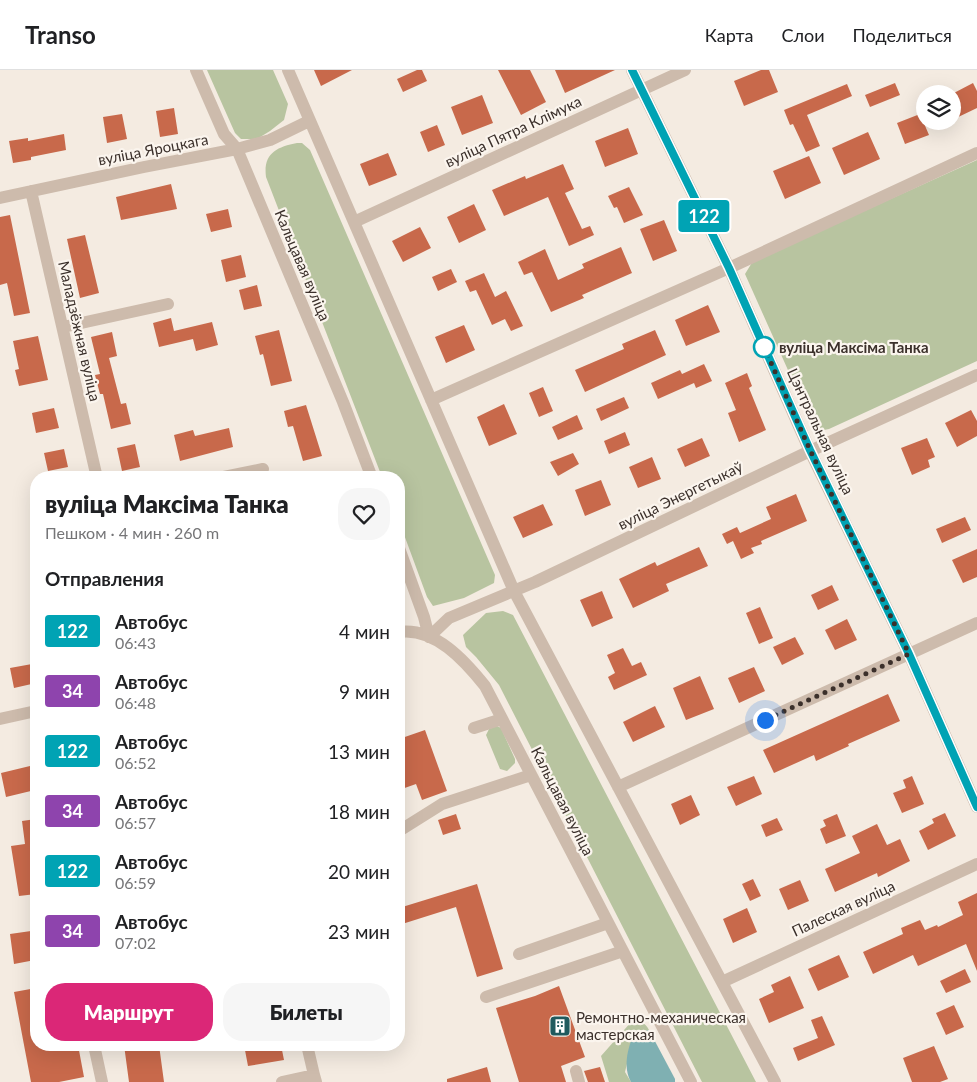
<!DOCTYPE html>
<html lang="ru">
<head>
<meta charset="utf-8">
<style>
	:root { --surface:#fff; --page:#f6f6f6; --text:#202124; --muted:#757577; --line:#e0e0e0; --accent:#db2777 }
	body { margin:0; font-family:Lato,sans-serif; background:var(--page); color:var(--text); height:100vh; display:flex; flex-direction:column; font-size:19px; white-space:nowrap }
	* { box-sizing:border-box; margin:0 }
	p { font-size:16px; color:var(--muted) }
	.icon { flex:none; width:28px; height:28px; fill:none; stroke:currentColor; stroke-width:2; stroke-linecap:round; stroke-linejoin:round }
	.map { position:relative; flex:1; overflow:hidden }
	.details { position:absolute; left:30px; top:401px; width:375px; height:580px; display:flex; flex-direction:column; background:var(--surface); border-radius:20px; box-shadow:0 5px 20px #0002 }
	.details>* { flex:none }
	.badge { padding:0 10px; border-radius:4px; font-size:18px; line-height:32px }
	.fabs { position:absolute; left:916px; top:15px; display:grid; gap:10px }
	.fabs a { display:grid; place-items:center; width:45px; height:45px; border-radius:50%; background:var(--surface); box-shadow:0 5px 20px #0002; font-size:25px }
	.you { position:absolute; width:25px; height:25px; margin:-12px; border:4px solid #fff; border-radius:50%; background:#1a73e8; box-shadow:0 0 0 8px #1a73e833 }
	.map>.badge { position:absolute; translate:-50% -50%; box-shadow:0 0 0 2px #fff }
	h2 { padding:0 15px; font-size:19px; line-height:45px }
	.round { display:grid; place-items:center; flex:none; width:52px; height:52px; border-radius:20px; background:var(--page) }
	.head { display:flex; align-items:center; justify-content:space-between; height:85px; padding:0 15px }
	h1 { font-size:24px; font-weight:800; line-height:38px }
	.action { display:flex; gap:10px; margin-top:auto; padding:10px 15px }
	.action a { flex:1; height:58px; border-radius:20px; background:var(--accent); color:#fff; font-size:20px; font-weight:800; line-height:58px; text-align:center }
	.action a+a { background:var(--page); color:var(--text) }
	ul { padding:0; list-style:none }
	li { display:flex; align-items:center; gap:15px; height:60px; padding:0 15px }
	li div { flex:1 }
	li b { display:block; font-size:19px }
	li em { font-style:normal }
	li .badge { min-width:55px; font-weight:700; text-align:center }
	header { display:flex; align-items:center; gap:30px; box-sizing:border-box; height:70px; padding:0 25px; background:var(--surface); border-bottom:1px solid var(--line) }
	header strong { font-size:24px }
	nav { display:flex; gap:28px; margin-inline-start:auto; font-size:18px }
	.map>svg:first-child { display:block }
	.green { fill:#b8c4a0 }
	.water { fill:#7fb0b2 }
	.building { fill:#c8694b }
	.lines { fill:none; stroke-linecap:round; stroke-linejoin:round }
	.minor { stroke:#cdbbac; stroke-width:12 }
	.line-casing { stroke:#fff; stroke-width:11 }
	.line { stroke:#00a3b4; stroke-width:8 }
	.walk { stroke:#3b302b; stroke-width:5; stroke-dasharray:0 9 }
	.stop-dot { fill:#fff; stroke:#00a3b4; stroke-width:2.5 }
	.labels { text-anchor:middle; dominant-baseline:central; stroke-width:4.5; stroke-linejoin:round; paint-order:stroke }
	.street-label { font-size:15px; fill:#3b302b; stroke:#fbf5ee }
	.stop-label { font-size:15px; font-weight:bold; fill:#3b302b; stroke:#fbf5ee; text-anchor:start }
	.poi-label { font-size:15px; fill:#3b302b; stroke:#fbf5ee; text-anchor:start }
</style>
</head>
<body>
<header>
<strong>Transo</strong>
<nav><a>Карта</a><a>Слои</a><a>Поделиться</a></nav>
</header>
<div class="map">
<svg width="977" height="1012" viewBox="0 0 977 1012">
	<rect width="100%" height="100%" fill="#f4ebe1"/>
	<!-- green -->
	<path class="green" d="M207 0H273L288 34 284 50 270 61 257 69H241L235 63Z
		M297 73H302L310 80 495 505 494 513 464 528 433 536 427 527 399 451V408L382 407 266 107C263 84 276 77 297 73Z
		M977 90V291L829 359 819 361 813 356 745 204 753 191Z
		M503 541 513 545 756 1012H702L499 615 476 587 466 577 463 565 486 543Z
		M497 656 501 658 515 689V693L507 701 500 699 486 665 489 659Z
		M632 951C640 951 645 952 649 960L634 964 625 1002 631 1012H609L601 986Z"/>
	<!-- water -->
	<path class="water" d="M649 960 675 1009V1012H631C623 998 627 979 634 964Z"/>
	<!-- building -->
	<path class="building" d="M314 0H352L321 16Z
		M417 0H422L427 11 403 22 397 9Z
		M498 0H530L546 32 521 45Z
		M555 0H615L565 23Z
		M761 0H769L778 22 744 36 734 11Z
		M895 13 900 25 870 37 865 25Z
		M973 13 977 21V38L952 50V24Z
		M847 14 852 26 807 45 820 76 806 82 793 54 790 55 784 40Z
		M482 25 493 53 462 65 451 37Z
		M174 38 178 64 160 67 156 41Z
		M122 44 127 69 107 73 103 47Z
		M920 44 929 65 905 74 897 53Z
		M437 55 445 75 428 82 420 62Z
		M628 58 638 84 605 97 595 71Z
		M868 62 880 89 844 105 832 78Z
		M64 64 66 80 31 87V90L13 93 9 71 28 68V71Z
		M388 83 397 105 369 116 360 94Z
		M809 86 821 113 785 129 773 101Z
		M563 94 574 119 565 123 582 159 590 156 594 165 569 176 548 127 504 146 492 120 525 106 526 109Z
		M171 114 177 139 121 150 116 127Z
		M629 117 643 145 624 153 617 137 614 138 608 126Z
		M474 134 486 160 459 173 447 147Z
		M228 139 232 157 211 162 206 144Z
		M10 145 30 243 14 246 7 213 0 215V147Z
		M664 150 677 181 653 191 640 159Z
		M420 157 431 178 403 192 392 171Z
		M85 165 99 223 80 228 67 169Z
		M621 177 632 203 582 225 584 228 551 242 532 202 524 205 518 192 545 179 558 210 584 198 582 194Z
		M241 185 246 207 226 212 221 190Z
		M451 199 457 212 438 221 432 207Z
		M484 203 495 227 506 221 523 256 511 261 505 249 492 255 476 220 470 222 465 211Z
		M257 215 262 236 244 240 239 220Z
		M708 235 720 262 686 276 675 250Z
		M171 248 174 261 212 252 218 275 196 281 193 269 159 277 153 253Z
		M464 255 475 280 446 293 435 267Z
		M279 260 292 311 271 316 263 284 260 285 255 266Z
		M655 260 666 285 585 322 575 300 624 279 622 274Z
		M112 262 117 286 109 288 121 334 126 333 131 354 111 359 103 324H100L95 305 100 304 91 267Z
		M38 266 48 310 19 316 15 300 19 299 13 271Z
		M704 294 712 311 696 318 694 313 658 329 651 313 680 300 682 304Z
		M747 303 752 316 749 318 766 360 739 372 728 343 736 340 725 313Z
		M543 317 553 341 539 347 529 323Z
		M624 327 629 338 601 351 596 339Z
		M504 334 517 364 489 376 477 347Z
		M306 335 322 386 303 391 293 356 288 357 284 341Z
		M54 338 59 358 36 363 32 343Z
		M971 340 977 351V366L957 377 945 353Z
		M577 345 583 359 558 370 552 357Z
		M229 358 233 377 180 391 174 365 193 360 195 366Z
		M625 362 630 375 609 384 604 371Z
		M702 368 710 386 685 397 677 379Z
		M927 368 935 387 928 390 930 397 912 405 901 378Z
		M135 374 140 397 122 401 117 378Z
		M64 379 68 397 48 401 44 383Z
		M573 383 579 394 558 406 550 392Z
		M652 387 661 409 638 418 629 397Z
		M601 410 611 435 585 446 575 420Z
		M796 424 807 451 761 471 762 474 751 478 754 483 741 489 733 471 727 474 722 464 737 457 740 463 771 449 766 437Z
		M543 434 553 455 523 468 513 447Z
		M965 447 971 460 942 473 936 459Z
		M699 477 708 496 666 514 669 521 633 538 619 509 655 492 657 496Z
		M977 479V507L963 513 952 490Z
		M832 515 839 530 818 540 811 525Z
		M602 521 613 548 592 557 580 530Z
		M760 537 773 568 759 574 746 543Z
		M847 549 857 570 835 580 825 560Z
		M795 567 804 584 782 595 773 577Z
		M623 578 632 596 641 592 647 605 614 620 608 607 615 603 607 585Z
		M32 594 36 613 14 618 10 598Z
		M754 597 765 621 739 633 728 608Z
		M700 606 714 639 686 650 673 618Z
		M888 624 900 651 848 674 849 676 816 691 814 685 774 703 763 680Z
		M655 636 665 657 633 672 623 652Z
		M425 660 447 721 422 730 416 714 399 720V669Z
		M30 696 35 720 6 727 1 703Z
		M754 706 762 724 736 736 727 717Z
		M912 706 924 734 902 743 893 723 906 718 903 710Z
		M691 725 700 745 680 755 671 734Z
		M945 743 956 766 928 780 919 761 934 753 932 749Z
		M456 744 461 759 443 765 438 750Z
		M837 744 846 766 826 774 820 759 826 756 823 750Z
		M777 748 783 760 766 767 761 755Z
		M36 749V824L19 826 11 776 25 774 22 751Z
		M877 754 887 775 900 769 910 791 878 807 877 803 835 822 825 799 860 783 852 766Z
		M753 809 761 826 750 831 742 814Z
		M800 810 809 831 788 840 779 819Z
		M477 814 503 899 477 907 456 837 399 855V838Z
		M977 823V901L966 874 918 896 913 885 873 904 863 882 903 864 901 858 920 850 925 860 937 855 938 857 963 845 958 832Z
		M747 838 757 862 733 873 723 849Z
		M31 861 35 890 14 894 10 864Z
		M839 885 849 907 818 921 808 899Z
		M965 899 971 912 946 923 940 911Z
		M790 906 804 938 769 953 759 929 774 922 771 915Z
		M559 916 585 987 561 996 566 1012H519L496 938 535 926Z
		M36 918V975H78L84 1007 59 1012H31L14 922Z
		M954 935 964 957 946 965 936 943Z
		M822 946 835 975 798 991 793 978 818 968 811 950Z
		M124 975H159L164 1012H129Z
		M244 975H281L284 990 248 996Z
		M934 976 948 1009 940 1012H912L903 988Z
		M487 997 491 1012H447V1009Z
		M600 997 605 1012H588L584 1001Z"/>
	<g class="lines">
		<!-- minor -->
		<path class="minor" d="M196 0 224 64 237 79 343 332 372 408
			M288 0 514 521 775 1012
			M632 0 729 198 810 381 909 584 977 737
			M31 121 97 408
			M0 128 144 97 237 79 270 70 309 51
			M354 152 685 0
			M63 257 168 234
			M431 330 729 198 977 83
			M219 408 263 399
			M399 478 424 547 429 567
			M399 562C435 557 465 591 485 616L691 1012
			M429 567 449 548 535 512 810 381 977 305
			M0 649 36 641
			M474 658 502 649
			M618 717 977 553
			M399 761 442 734 531 705
			M519 884 608 853
			M722 912 977 794
			M486 927 623 881
			M94 975 102 1012
			M307 975 314 1005
			M576 1001 579 1012
			M282 1012 314 1005 316 1012"/>
	</g>
	<g class="lines">
		<!-- line casing -->
		<g class="line-casing">
			<path id="line" d="M632 0 729 198 810 380 909 584 977 737"/>
		</g>
		<!-- line -->
		<use href="#line" class="line"/>
		<!-- walk -->
		<path class="walk" d="M764 277 810 380 909 584 765 650"/>
	</g>
	<!-- icons -->
	<defs>
		<g id="building-square" transform="scale(1.125)"><rect x="-9" y="-9" width="18" height="18" rx="4" fill="#1f5a5e" stroke="#fbf5ee"/><path d="M-4-6H4V6H1V3H-1V6H-4ZM-2.5-4.3h1.7v1.8h-1.7ZM.8-4.3h1.7v1.8H.8ZM-2.5-1h1.7V.8h-1.7ZM.8-1h1.7V.8H.8Z" fill="#fff"/></g>
	</defs>
	<g fill-rule="evenodd">
		<use href="#building-square" x="560" y="956"/>
	</g>
	<!-- markers -->
	<circle class="stop-dot" cx="764" cy="277" r="10"/>
	<g class="labels">
		<!-- street labels -->
		<g class="street-label">
			<text transform="translate(513 61) rotate(-25)">вуліца Пятра Клімука</text>
			<text transform="translate(153 79) rotate(-11)">вуліца Яроцкага</text>
			<text transform="translate(303 195) rotate(67)">Кальцавая вуліца</text>
			<text transform="translate(80 261) rotate(77)">Маладзёжная вуліца</text>
			<text transform="translate(821 361) rotate(65)">Цэнтральная вуліца</text>
			<text transform="translate(680 425) rotate(-26)">вуліца Энергетыкаў</text>
			<text transform="translate(563 731) rotate(63)">Кальцавая вуліца</text>
			<text transform="translate(843 838) rotate(-25)">Палеская вуліца</text>
		</g>
		<!-- stop labels -->
		<g class="stop-label">
			<text x="779" y="277">вуліца Максіма Танка</text>
		</g>
		<!-- poi labels -->
		<g class="poi-label">
			<text x="576" y="947">Ремонтно-механическая<tspan x="576" dy="17">мастерская</tspan></text>
		</g>
	</g>
</svg>
<div class="fabs">
<a><svg class="icon" aria-label="layers" viewBox="0 0 24 24"><path d="M12 4l9 5-9 5-9-5zM3 14l9 5 9-5"/></svg></a>
</div>
<div class="you" style="left:765px;top:650px"></div>
<b class="badge" style="left:704px;top:146px;background:#00a3b4;color:#fff">122</b>
<section class="details">
<div class="head"><div><h1>вуліца Максіма Танка</h1><p>Пешком · 4 мин · 260 m</p></div><a class="round"><svg class="icon" aria-label="heart" viewBox="0 0 24 24"><path d="M12 20l-8-8c-3-5 5-10 8-4 3-6 11-1 8 4z"/></svg></a></div>
<h2>Отправления</h2>
<ul>
<li><span class="badge" style="background:#00a3b4;color:#fff">122</span><div><b>Автобус</b><p>06:43</p></div><em>4 мин</em></li>
<li><span class="badge" style="background:#8e44ad;color:#fff">34</span><div><b>Автобус</b><p>06:48</p></div><em>9 мин</em></li>
<li><span class="badge" style="background:#00a3b4;color:#fff">122</span><div><b>Автобус</b><p>06:52</p></div><em>13 мин</em></li>
<li><span class="badge" style="background:#8e44ad;color:#fff">34</span><div><b>Автобус</b><p>06:57</p></div><em>18 мин</em></li>
<li><span class="badge" style="background:#00a3b4;color:#fff">122</span><div><b>Автобус</b><p>06:59</p></div><em>20 мин</em></li>
<li><span class="badge" style="background:#8e44ad;color:#fff">34</span><div><b>Автобус</b><p>07:02</p></div><em>23 мин</em></li>
</ul>
<div class="action"><a>Маршрут</a><a>Билеты</a></div>
</section>
</div>
</body>
</html>
